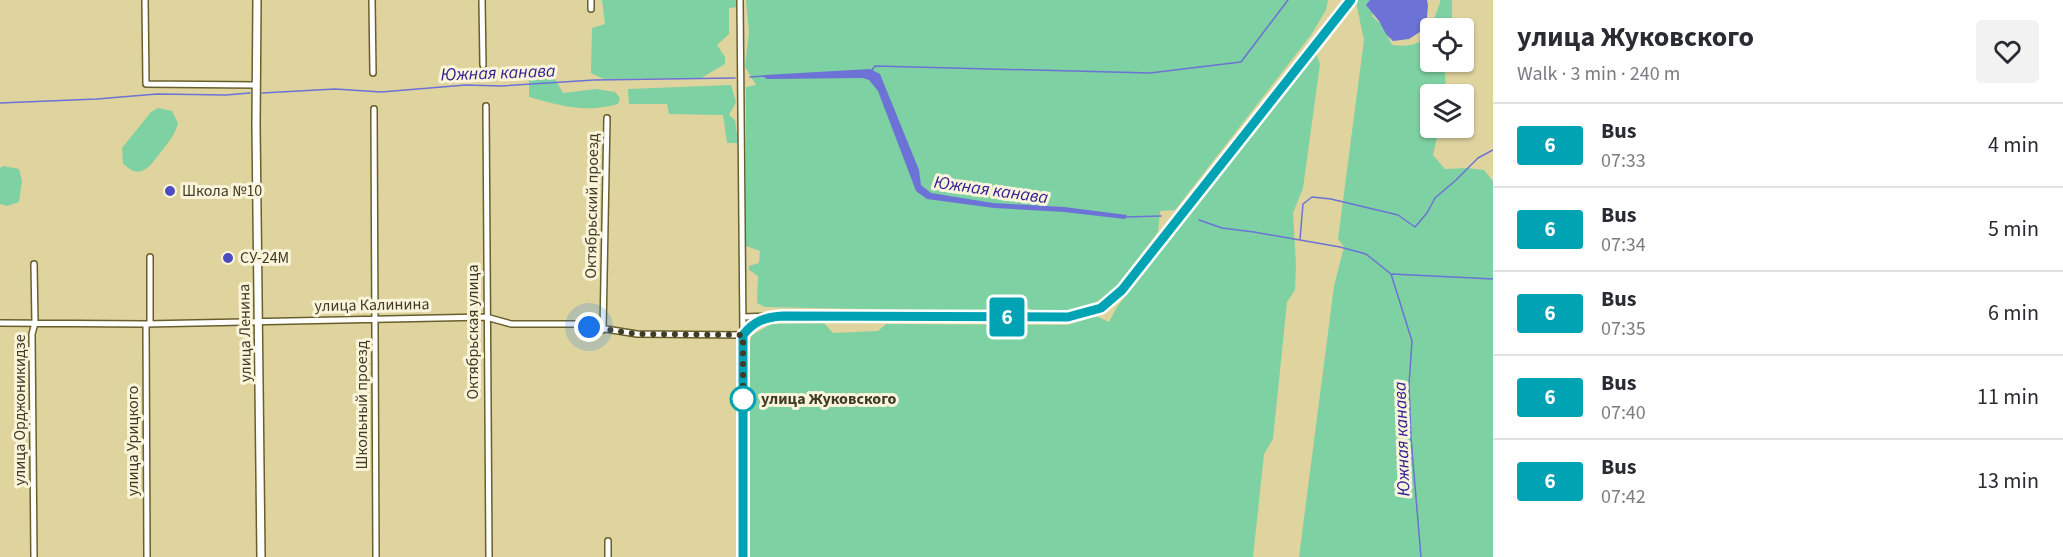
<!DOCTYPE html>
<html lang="en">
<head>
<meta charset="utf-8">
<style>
	:root { --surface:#fff; --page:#f2f2f3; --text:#2b2b33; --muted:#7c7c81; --line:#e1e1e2 }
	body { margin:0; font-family:"Source Sans 3",sans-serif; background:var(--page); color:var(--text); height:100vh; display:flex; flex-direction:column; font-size:22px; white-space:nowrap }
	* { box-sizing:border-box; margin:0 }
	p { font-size:20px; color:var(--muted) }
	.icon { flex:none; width:33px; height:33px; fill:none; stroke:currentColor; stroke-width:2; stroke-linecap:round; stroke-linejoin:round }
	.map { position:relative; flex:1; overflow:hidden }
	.sheet { display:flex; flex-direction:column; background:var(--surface); width:570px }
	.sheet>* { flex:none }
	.badge { padding:0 12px; border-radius:4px; font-size:21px; line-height:39px }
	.controls { position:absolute; left:1420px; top:18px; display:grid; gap:12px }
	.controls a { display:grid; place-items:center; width:54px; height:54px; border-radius:6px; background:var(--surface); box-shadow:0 2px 4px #0004; font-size:30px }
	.you { position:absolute; width:30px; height:30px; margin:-15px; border:4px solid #fff; border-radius:50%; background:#1a73e8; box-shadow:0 0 0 9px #1a73e833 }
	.map>.badge { position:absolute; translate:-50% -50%; box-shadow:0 0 0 3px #fff }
	.round { display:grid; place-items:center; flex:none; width:63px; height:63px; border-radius:6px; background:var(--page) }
	.headline { display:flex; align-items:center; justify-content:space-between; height:102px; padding:0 24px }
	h1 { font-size:28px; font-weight:700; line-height:45px }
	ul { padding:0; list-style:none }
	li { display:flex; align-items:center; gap:18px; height:84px; padding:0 24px; border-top:2px solid var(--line) }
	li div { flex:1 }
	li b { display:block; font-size:22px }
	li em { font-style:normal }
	li .badge { min-width:66px; font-weight:700; text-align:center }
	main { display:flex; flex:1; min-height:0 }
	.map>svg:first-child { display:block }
	.green { fill:#7ed1a2 }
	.water { fill:#6c72d6 }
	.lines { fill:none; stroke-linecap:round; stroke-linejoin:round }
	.stream { stroke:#6c72d6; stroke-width:1.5 }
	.minor-casing { stroke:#695f2c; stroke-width:8 }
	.tertiary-casing { stroke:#695f2c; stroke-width:10 }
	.minor { stroke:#fff; stroke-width:5 }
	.tertiary { stroke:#fff; stroke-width:7 }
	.line-casing { stroke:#fff; stroke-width:14 }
	.line { stroke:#00a3b4; stroke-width:9 }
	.walk { stroke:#403b25; stroke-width:6; stroke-dasharray:0 10.8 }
	.poi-dot { fill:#4c4bc1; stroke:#faf5da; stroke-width:2 }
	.stop-dot { fill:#fff; stroke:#00a3b4; stroke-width:3 }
	.labels { text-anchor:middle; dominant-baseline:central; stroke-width:6; stroke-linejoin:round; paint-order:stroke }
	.poi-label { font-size:16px; fill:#403b25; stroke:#faf5da; text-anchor:start }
	.street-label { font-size:16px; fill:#403b25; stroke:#faf5da }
	.stop-label { font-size:16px; font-weight:bold; fill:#403b25; stroke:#faf5da; text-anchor:start }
	.water-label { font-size:18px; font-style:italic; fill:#2e1e95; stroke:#faf5da }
</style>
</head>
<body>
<main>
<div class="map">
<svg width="1493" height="557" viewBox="0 0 1493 557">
	<rect width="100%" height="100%" fill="#dfd49e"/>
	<!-- green -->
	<path class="green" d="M602 0H739V7L729 8V34L717 45 725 57V64L701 78 604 79 591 73 592 28 605 24Z
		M746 0H1328L1326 10 1311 35 1175 210 1160 211 1158 232 1117 286 1096 304 1073 310 1035 311 1020 305 1010 312 765 307 757 303 758 276 749 270V266L759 263 760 251 746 246V87L756 85 745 67 749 32Z
		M1358 0H1379L1372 16 1383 26 1392 45C1428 50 1429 31 1440 3V0H1452V28H1431V62H1444L1446 88 1445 94H1431V128H1439L1433 155 1445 169 1467 168 1484 170 1493 181V557H1299L1334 286 1344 247 1338 239 1364 40 1356 2Z
		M1316 53 1320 64 1303 188 1293 213 1296 265 1295 290 1287 302 1273 439 1264 454 1253 557H747L748 351 751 336 771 324 824 323 833 333 878 331 886 324 1067 325 1096 316 1109 322 1117 307Z
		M554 77 563 93 596 89 615 92 620 98 618 104C585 113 561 106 529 97V79Z
		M731 85 736 102 729 115 735 120 738 143H727L723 115 669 114 667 104H629L628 89Z
		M158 108 172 111 178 123C175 135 168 143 161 152 150 166 140 182 123 163L122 148 151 112Z
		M3 166 19 169 22 181 19 202 7 206 0 204V168Z"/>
	<!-- water -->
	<path class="water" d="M1370 0H1427L1428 5 1426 28 1409 39 1393 41 1386 34 1379 21 1366 5Z
		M870 69 880 74 919 170 921 185 931 193 993 203 1064 207 1127 215 1125 219 1064 212 994 208 927 199 916 191 878 91 869 80 863 78 767 79 762 76 765 75Z"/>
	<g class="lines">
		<!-- stream -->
		<path class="stream" d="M872 70 875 66 1150 73 1241 62 1288 0
			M750 77 764 76
			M262 93 335 89 381 92 466 85 501 86 594 80 735 78
			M0 103 97 99 157 94 226 95 250 93
			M1126 217 1161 216
			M1199 220 1222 228 1254 232 1340 247 1366 254 1391 274 1412 341 1409 385 1411 438 1421 557
			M1300 239 1303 204 1312 197 1331 199 1398 215 1415 227 1427 213 1435 198 1456 180 1478 158 1493 150
			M1392 274 1493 279"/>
		<!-- minor casing -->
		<g class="minor-casing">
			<path id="minor" d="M145 0 146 84 257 85
				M372 0 373 73
				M482 0 483 65
				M591 9V0
				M486 106 489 557
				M374 109 376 557
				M34 264 35 323 32 334 34 557
				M743 317 768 316
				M0 323 146 324 486 317 511 324H575L637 334 743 335 740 0
				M146 324 147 557
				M150 324V257
				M603 330 607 118
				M608 557V541"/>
		</g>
		<!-- tertiary casing -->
		<g class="tertiary-casing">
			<path id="tertiary" d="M257 0 256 125 261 557
				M743 557V335C760 315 773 316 797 316L1068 317 1101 308 1122 290 1351 0"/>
		</g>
		<!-- minor -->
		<use href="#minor" class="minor"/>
		<!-- tertiary -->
		<use href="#tertiary" class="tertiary"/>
	</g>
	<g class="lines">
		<!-- line casing -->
		<g class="line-casing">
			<path id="line" d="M743 557V335C754 321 765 317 783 316L1068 317 1101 308 1122 290 1351 0"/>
		</g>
		<!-- line -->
		<use href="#line" class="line"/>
		<!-- walk -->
		<path class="walk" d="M589 327 637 334 743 335V399"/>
	</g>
	<!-- markers -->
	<g class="poi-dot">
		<circle cx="170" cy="191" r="6"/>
		<circle cx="228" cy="258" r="6"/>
	</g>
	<circle class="stop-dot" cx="743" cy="399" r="12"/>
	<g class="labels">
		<!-- poi labels -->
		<g class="poi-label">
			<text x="182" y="191">Школа №10</text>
			<text x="240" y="258">СУ-24М</text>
		</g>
		<!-- street labels -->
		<g class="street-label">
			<text transform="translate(592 206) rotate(-89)">Октябрьский проезд</text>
			<text transform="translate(372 305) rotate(-1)">улица Калинина</text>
			<text transform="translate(473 332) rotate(-90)">Октябрьская улица</text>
			<text transform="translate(245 333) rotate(-91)">улица Ленина</text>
			<text transform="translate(362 405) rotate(-90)">Школьный проезд</text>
			<text transform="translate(20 410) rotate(-90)">улица Орджоникидзе</text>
			<text transform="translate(133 441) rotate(-90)">улица Урицкого</text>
		</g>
		<!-- stop labels -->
		<g class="stop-label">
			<text x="761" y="399">улица Жуковского</text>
		</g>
		<!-- water labels -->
		<g class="water-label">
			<text transform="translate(498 73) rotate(-2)">Южная канава</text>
			<text transform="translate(991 190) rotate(8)">Южная канава</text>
			<text transform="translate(1402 439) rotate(-92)">Южная канава</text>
		</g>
	</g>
</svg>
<div class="controls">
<a><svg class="icon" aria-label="locate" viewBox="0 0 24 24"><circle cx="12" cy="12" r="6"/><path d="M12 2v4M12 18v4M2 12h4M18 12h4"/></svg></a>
<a><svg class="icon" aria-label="layers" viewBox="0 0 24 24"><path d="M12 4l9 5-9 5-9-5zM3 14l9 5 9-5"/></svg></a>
</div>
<div class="you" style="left:589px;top:327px"></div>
<b class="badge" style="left:1007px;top:317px;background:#00a3b4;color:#fff">6</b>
</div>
<section class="sheet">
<div class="headline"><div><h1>улица Жуковского</h1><p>Walk · 3 min · 240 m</p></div><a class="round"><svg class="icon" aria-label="heart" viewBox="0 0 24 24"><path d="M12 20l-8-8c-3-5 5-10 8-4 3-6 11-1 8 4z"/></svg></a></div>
<ul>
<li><span class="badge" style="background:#00a3b4;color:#fff">6</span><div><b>Bus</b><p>07:33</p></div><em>4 min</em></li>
<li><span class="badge" style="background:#00a3b4;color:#fff">6</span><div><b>Bus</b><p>07:34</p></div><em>5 min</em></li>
<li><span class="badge" style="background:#00a3b4;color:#fff">6</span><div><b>Bus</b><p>07:35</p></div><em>6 min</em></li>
<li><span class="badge" style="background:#00a3b4;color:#fff">6</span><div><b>Bus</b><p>07:40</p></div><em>11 min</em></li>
<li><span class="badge" style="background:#00a3b4;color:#fff">6</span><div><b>Bus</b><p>07:42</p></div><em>13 min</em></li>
</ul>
</section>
</main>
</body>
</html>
